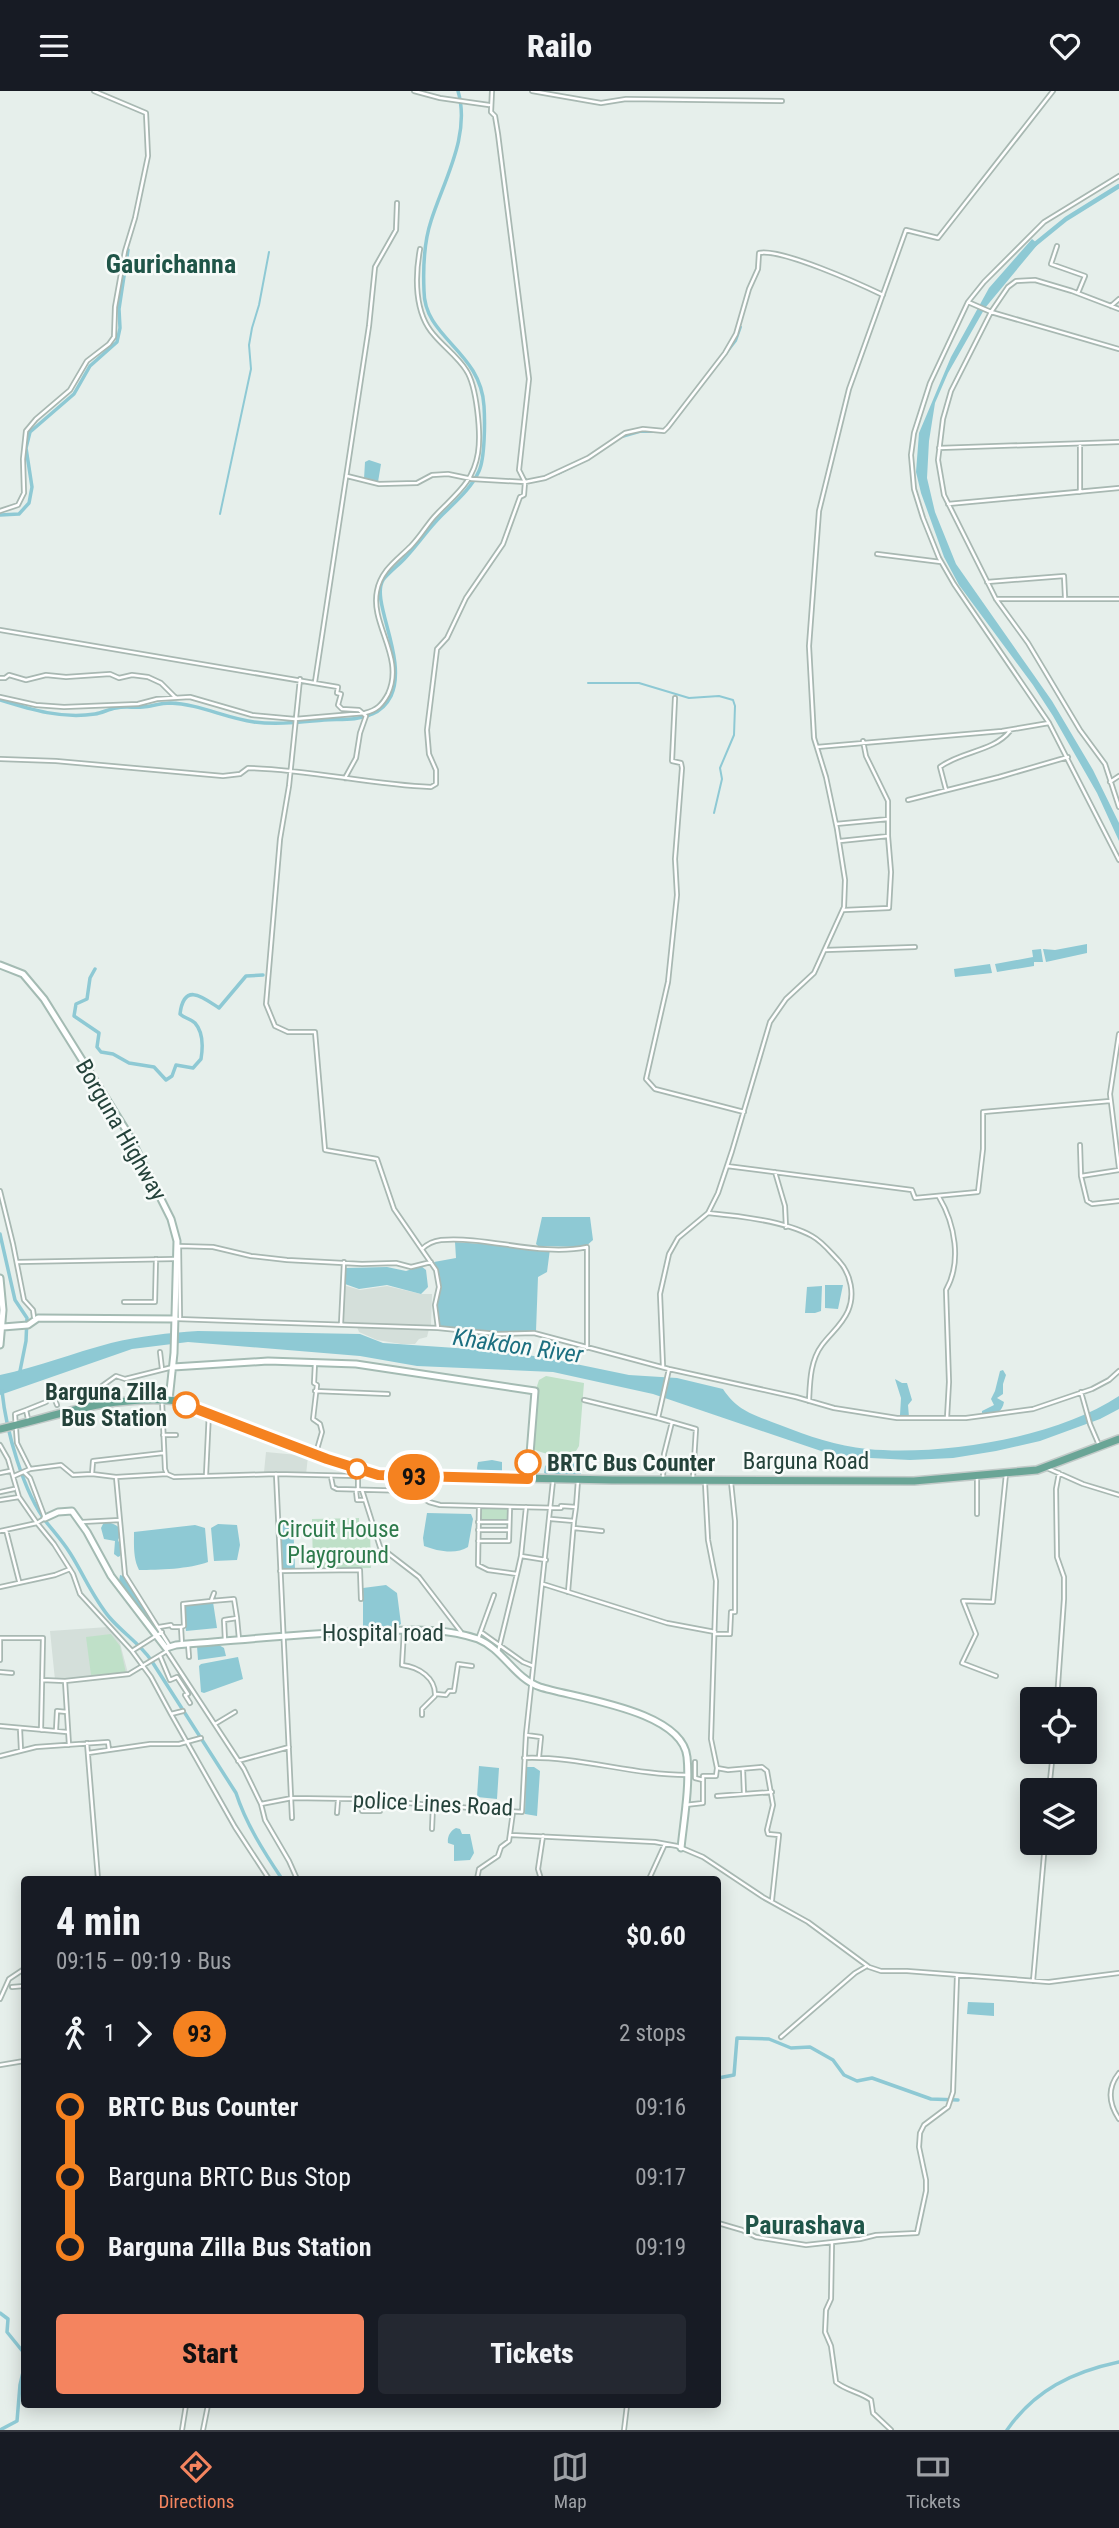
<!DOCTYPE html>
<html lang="en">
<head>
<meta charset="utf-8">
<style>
	:root { --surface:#171b24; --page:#242831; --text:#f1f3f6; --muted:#9ea1a6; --line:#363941; --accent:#f4845f }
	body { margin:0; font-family:"Roboto Condensed",sans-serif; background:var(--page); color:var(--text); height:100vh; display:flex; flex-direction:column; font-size:26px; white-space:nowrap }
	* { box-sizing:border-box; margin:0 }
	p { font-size:23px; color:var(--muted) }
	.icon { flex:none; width:38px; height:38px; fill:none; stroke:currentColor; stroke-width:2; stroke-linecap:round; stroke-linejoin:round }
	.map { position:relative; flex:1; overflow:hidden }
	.side { position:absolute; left:21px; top:1785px; width:700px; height:532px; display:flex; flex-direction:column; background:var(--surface); border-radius:7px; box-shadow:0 4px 18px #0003 }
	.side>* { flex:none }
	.badge { padding:0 14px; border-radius:23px; font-size:24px; line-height:46px }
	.tools { position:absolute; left:1020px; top:1596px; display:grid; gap:14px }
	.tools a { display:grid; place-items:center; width:77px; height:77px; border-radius:7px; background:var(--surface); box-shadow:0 4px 18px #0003; font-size:35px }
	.map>.badge { position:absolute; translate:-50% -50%; box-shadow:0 0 0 4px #fff }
	.legs { display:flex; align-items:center; gap:10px; height:77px; padding:0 35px; font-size:23px }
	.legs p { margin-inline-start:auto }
	.headline { display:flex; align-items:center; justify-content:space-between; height:119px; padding:0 35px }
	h1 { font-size:38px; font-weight:800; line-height:52px }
	.action { display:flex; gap:14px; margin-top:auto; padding:14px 35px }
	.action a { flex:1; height:80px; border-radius:7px; background:var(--accent); color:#111; font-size:28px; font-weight:800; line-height:80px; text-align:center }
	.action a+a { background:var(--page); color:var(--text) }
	ul { padding:0 35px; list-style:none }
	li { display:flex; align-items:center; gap:24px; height:70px; font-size:26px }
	li i { display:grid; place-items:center; width:10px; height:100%; margin:0 9px; background:currentColor }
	li i::after { content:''; width:18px; height:18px; margin:-9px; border:5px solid; border-radius:50%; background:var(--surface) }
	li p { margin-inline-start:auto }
	li:first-child i { background:linear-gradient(#0000 50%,currentColor 0) }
	li:last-child i { background:linear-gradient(currentColor 50%,#0000 0) }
	header { display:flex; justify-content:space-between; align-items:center; height:91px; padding:0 35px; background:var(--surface); font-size:32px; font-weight:800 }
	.menu { display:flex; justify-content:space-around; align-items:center; height:98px; border-top:2px solid var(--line); background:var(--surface); font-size:19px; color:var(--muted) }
	.menu a { display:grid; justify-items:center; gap:4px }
	.menu .active { color:var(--accent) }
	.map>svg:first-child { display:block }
	.built { fill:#d4dfda }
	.green { fill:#bfe0c8 }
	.water { fill:#8ec9d4 }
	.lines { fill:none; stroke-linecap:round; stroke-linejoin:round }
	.stream { stroke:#8ec9d4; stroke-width:2 }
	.canal { stroke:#8ec9d4; stroke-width:3.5 }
	.river { stroke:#8ec9d4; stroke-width:4.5 }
	.street-casing { stroke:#a8b8b2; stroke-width:6 }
	.secondary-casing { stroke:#a4bbb3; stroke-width:9 }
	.primary-casing { stroke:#c2cac8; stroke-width:10 }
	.street { stroke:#fff; stroke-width:2.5 }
	.secondary { stroke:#fff; stroke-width:5 }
	.primary { stroke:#6aa596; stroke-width:7 }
	.line-1-casing { stroke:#fff; stroke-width:16 }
	.line-1 { stroke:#f58220; stroke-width:10 }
	.stop-1-dot { fill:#fff; stroke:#f58220; stroke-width:3.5 }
	.labels { text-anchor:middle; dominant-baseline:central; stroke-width:5; stroke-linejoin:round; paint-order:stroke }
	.street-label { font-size:23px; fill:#24423a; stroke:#f7fbf9 }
	.stop-label { font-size:23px; font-weight:bold; fill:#24423a; stroke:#f7fbf9; text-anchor:end }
	.park-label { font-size:23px; fill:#2d7a4b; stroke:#f7fbf9 }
	.water-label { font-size:24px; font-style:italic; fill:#1c6f80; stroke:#f7fbf9 }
	.quarter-label { font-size:26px; font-weight:bold; fill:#1f5548; stroke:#f7fbf9 }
</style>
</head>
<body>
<header><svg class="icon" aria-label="menu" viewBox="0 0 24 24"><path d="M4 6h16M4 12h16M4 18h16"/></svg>Railo<svg class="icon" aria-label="heart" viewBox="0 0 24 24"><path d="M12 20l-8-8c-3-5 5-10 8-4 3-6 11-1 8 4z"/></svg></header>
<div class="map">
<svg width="1119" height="2339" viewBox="0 0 1119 2339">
	<rect width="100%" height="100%" fill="#e6efeb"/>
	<!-- built -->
	<path class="built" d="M343 1194 360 1199 387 1195 421 1203H432L431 1235 342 1232Z
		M357 1236 375 1237 429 1238 427 1246 419 1248 415 1253H401L377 1249 359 1241Z
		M266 1361 308 1365 306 1384 264 1381Z
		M108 1536 120 1552 129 1586 55 1589 50 1540Z"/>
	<!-- green -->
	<path class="green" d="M546 1285 584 1292 579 1355 576 1360C562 1365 543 1365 530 1356L537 1295 539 1289Z
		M481 1417 508 1418V1431L480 1430Z
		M359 1427V1438H370L371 1477 313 1478 312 1428Z
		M111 1543 120 1555 126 1582 91 1584 86 1546Z"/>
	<!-- water -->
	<path class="water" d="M1032 148 1038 153 985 217 948 282 935 312 929 350 927 387 935 421 956 473 1052 610 1093 679 1119 732V750L1097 702 1053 625 1033 594 959 494 944 466 921 402 916 381 919 342 951 266 989 197Z
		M369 369 381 373 378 391 364 388 365 371Z
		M1087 853V862L1046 871 1043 858 1055 859Z
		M1041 858 1043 871H1034V875L997 881 995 873 1033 866 1032 859Z
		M990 873 992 882 955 886 954 878Z
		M542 1126H590L593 1149 585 1156 538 1155 536 1153Z
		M455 1151 550 1158 547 1181 538 1186 536 1240 497 1241 439 1236C438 1230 436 1224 436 1218 435 1197 445 1195 434 1171L456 1167Z
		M421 1175 426 1179 428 1196 421 1203 387 1194 359 1198 345 1193V1177L387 1176 406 1180Z
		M825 1194H843L838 1218 825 1217Z
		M822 1195 821 1220 815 1222H805L807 1196Z
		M198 1240 360 1243 383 1252 485 1259 542 1266 629 1284 677 1287 723 1298C738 1321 755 1324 780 1334 808 1345 837 1355 867 1358 942 1365 1056 1347 1119 1305V1318L1100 1328 1040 1350 996 1360 953 1367 910 1369 870 1367 830 1363 653 1303 553 1281 417 1275 360 1265 188 1251 132 1258 0 1304V1284C38 1276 73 1262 111 1252 140 1245 168 1242 198 1240Z
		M1003 1279 1006 1284 1003 1293V1303L997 1307 1004 1311C1002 1323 993 1324 982 1323V1320L994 1314 991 1308 995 1300 1000 1280Z
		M895 1288 902 1292H907L912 1309 908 1314 909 1326 900 1324 901 1307Z
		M492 1369 502 1371V1383L478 1384 477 1377 478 1371Z
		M550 1371 578 1370 581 1383 548 1384 544 1382 545 1375Z
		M427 1422 471 1423 473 1428 468 1456C456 1464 437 1460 424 1455L423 1447Z
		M293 1429 295 1477 283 1478 281 1430Z
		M104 1431C115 1432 125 1436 118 1449L122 1458 120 1465 118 1466 114 1463 115 1450 104 1448 101 1437Z
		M218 1433 237 1434 240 1454 237 1469 214 1470 211 1437Z
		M195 1434 205 1437 208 1471C190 1478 158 1479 139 1479 133 1467 134 1454 134 1441Z
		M120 1484 123 1485 159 1541 119 1490Z
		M386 1494 397 1502 401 1533 396 1536 366 1537 363 1536V1497Z
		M213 1511 217 1537 186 1540 184 1514Z
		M217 1553 224 1557 226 1565 198 1569 197 1555Z
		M238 1566 243 1588 204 1602 201 1601 199 1575 201 1573Z
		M479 1675 499 1677 497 1708 477 1706Z
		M526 1676H534L540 1680 537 1725 525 1723Z
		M456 1737 460 1738 462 1743H470L474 1762 470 1769 454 1770V1754L448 1752C447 1746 450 1740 456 1737Z
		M968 1911 994 1912V1925L967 1923Z"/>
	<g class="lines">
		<!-- stream -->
		<path class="stream" d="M716 276 736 250 741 236
			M669 337 712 281
			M619 347 640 341H661
			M558 383 588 368
			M220 423 251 278 249 254 252 237 259 214 269 161
			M588 592H639L689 607 719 605 733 609 735 615 734 644 720 677 722 688 714 722"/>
		<!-- canal -->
		<path class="canal" d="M0 424 19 423 29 412 32 396 26 357 30 341 74 303 90 275 117 251 120 237 119 218 128 159
			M0 609C32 619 62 628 95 623 102 622 109 618 116 617 125 615 134 617 143 616 152 615 161 612 170 612 199 613 225 627 254 631 278 634 300 631 324 629 340 628 357 630 372 623 380 620 387 613 391 605 408 568 370 510 383 489 389 481 399 474 406 466 418 453 428 438 441 425 455 411 471 398 479 380 485 367 485 330 484 315 481 260 424 247 424 200 423 177 424 151 431 130 444 89 471 44 458 0
			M95 878 90 887 87 908 76 913 74 925 99 942 97 956 101 961 113 963 129 972 154 976 166 989 172 985 176 974 193 977 201 968C203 956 204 942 195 932 191 928 184 927 180 923 184 890 204 907 219 917L246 885 263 884
			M0 1143 15 1209 27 1227 26 1250 20 1280
			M2 1300C6 1339 23 1401 47 1432 55 1442 63 1451 70 1462 84 1484 93 1507 110 1527 123 1542 140 1553 151 1569L236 1702C246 1733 264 1761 282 1788
			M718 1987 734 1984 737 1947 769 1948 791 1957 810 1956 833 1969 844 1984 857 1990 872 1987 931 2008 958 2009
			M0 2222 8 2228 7 2241 24 2262
			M0 2339 17 2330 20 2294 24 2277
			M1007 2339C1035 2299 1072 2281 1119 2271"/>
		<!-- river -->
		<path class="river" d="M1034 154 1066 128 1119 95"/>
		<!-- street casing -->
		<g class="street-casing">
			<path id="street" d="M414 0 440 7 489 14
				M492 0 491 21 495 25 498 43 529 288 519 379 525 391 545 387 588 367 625 342 643 338 664 340 668 336 725 262 736 243 749 198 758 178 759 162C781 157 860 193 883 204
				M532 0 601 12 626 8 782 10
				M1057 155 1051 173 1085 185 1078 202
				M968 211 991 221 1119 258
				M1111 215 1119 208
				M1119 218 1072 200 1035 189 1016 190 1008 196 991 221 951 300 943 328 938 369 944 404 996 508 1028 552 1080 639 1105 673 1119 716
				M1080 353V401
				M939 357 1119 351
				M948 413 1119 397
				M0 420 18 414 24 402 23 368 26 340 36 328 70 299 87 270 109 253 114 246 115 216 125 160 135 127 148 65 146 22 94 0
				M877 463 941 471
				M987 491 1064 485 1065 506
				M996 508H1119
				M0 539 338 596 337 602 341 603 338 614 342 618 359 619 366 625 360 642 356 667 345 687
				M0 587H5L9 584 26 589 46 584 66 586 110 583 119 587 132 584 148 586 161 592 176 607
				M300 588 289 695 280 748 266 913 275 935 288 941H315L325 1059 377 1068 394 1118 436 1179 439 1196 435 1214 438 1237
				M315 591 369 235 375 176 396 139 397 112
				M0 606 36 614 64 616 138 613 157 608 190 606 252 624 295 628 365 622C377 619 382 614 388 603 405 566 370 534 377 500 381 479 397 469 411 455 420 446 426 435 434 426 454 404 473 393 478 362 481 343 477 295 466 279 458 266 444 256 434 244 414 222 415 185 420 158
				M675 607 672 670 681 672 682 677 675 768 677 804 668 891 646 988 655 998 744 1021
				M1049 632 954 493 939 467 923 427 914 398 911 364 914 342 930 292 968 211 984 191 1044 131 1119 85
				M817 656 1002 640 1049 632 1119 769
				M0 668 56 670 223 685 240 683 248 677C309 678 370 694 431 696L436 693V679L429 663 427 639 437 558 447 547 466 507 503 453 520 406 524 404 525 391 472 388 448 383 432 384 417 392 379 393 347 385
				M1110 691 1119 685
				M946 699 940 676C961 660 993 661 1010 640
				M908 709 999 686 1068 666
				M836 733 888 728V710L866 665 863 650
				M888 745V728
				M840 750 888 745 891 781 889 817 844 819
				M825 859 915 856
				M1119 943 1110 1003 1119 1077
				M1080 1054 1081 1085 1087 1110 1092 1113 1119 1110
				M727 1075 912 1099 915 1107 978 1101 983 1058V1021L1110 1010
				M775 1081 785 1115 786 1136
				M1081 1085 1119 1079
				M0 1100 13 1153 24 1209 33 1219 34 1226
				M939 1106C955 1133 962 1171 946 1199L949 1291 947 1327
				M708 1122C739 1125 785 1130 812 1145 823 1151 831 1162 839 1170 851 1183 855 1204 848 1220 842 1234 831 1242 822 1254 810 1270 810 1291 809 1310
				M422 1158C427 1153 433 1150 441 1149 488 1145 540 1166 587 1156V1257
				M17 1171 174 1168
				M124 1211H155L156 1168
				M180 1226 179 1155 213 1156 251 1165 287 1169 362 1173 396 1172 411 1176 431 1171
				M177 1228 438 1237 497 1243 534 1242 669 1278 796 1306 834 1317 897 1327H966L1033 1318 1092 1298 1109 1289 1119 1280
				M341 1233 344 1171
				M160 1261 162 1278
				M315 1272 314 1292 317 1294 313 1328 320 1333 322 1341 316 1362
				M663 1275 660 1203 669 1163 678 1147 708 1122 718 1102 732 1060 770 931 786 908 814 882 844 816 845 789 837 738 826 686 814 647 809 555 819 420 849 298 906 139 938 147 1053 0
				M315 1300 388 1303
				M1081 1301 1090 1333 1099 1354
				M55 1309 57 1314
				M162 1309 165 1378 167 1383 174 1386 276 1383 357 1385 360 1382
				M584 1309 658 1327 669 1278
				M105 1311 102 1295 116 1285 125 1288 173 1276
				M26 1319 15 1323 17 1352 30 1378 61 1374 73 1384 92 1383 116 1386 125 1484 169 1554
				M658 1327 696 1338 693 1386
				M28 1328 26 1319 46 1311
				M163 1344H176
				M0 1354 8 1368 19 1406 37 1432 54 1453 73 1483 80 1503 132 1560
				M1047 1377 1083 1393 1119 1404
				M0 1382 10 1380
				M92 1383 93 1370 163 1362
				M276 1383 292 1727
				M206 1384 209 1321
				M14 1385 30 1378
				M977 1385V1423
				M116 1386 167 1383
				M331 1386 333 1396 337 1398 411 1400 429 1411 440 1414 561 1417V1415L576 1416 578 1389
				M663 1386 664 1363 672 1331
				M705 1392 708 1449 716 1490 711 1648 717 1677 728 1679 762 1676 767 1680 773 1714 767 1739 768 1743 779 1744 772 1809
				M358 1399V1385
				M362 1399 380 1456 419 1486 461 1541
				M356 1400 357 1409H365
				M0 1401 14 1398
				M0 1409 19 1406
				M479 1415 478 1474 488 1479 517 1483 521 1465 546 1469
				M551 1428 574 1430 576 1416
				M82 1431 120 1429
				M478 1431H509
				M574 1437 602 1440
				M6 1439 19 1490
				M478 1439H509
				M0 1440 37 1432 45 1427 30 1387 24 1381
				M478 1450H509L510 1416
				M521 1465 526 1416
				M280 1480 360 1479 361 1508
				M543 1493 667 1532 715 1541
				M0 1496 55 1484 70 1478
				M568 1501 574 1430
				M211 1510 234 1508 237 1527
				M159 1536 171 1534 172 1536H181L182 1554
				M181 1536 184 1535 183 1513 211 1510 214 1502
				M404 1539 402 1574C419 1576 436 1587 435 1605L422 1618V1624
				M162 1541 132 1560 151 1586 171 1623 183 1620
				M481 1541 523 1571 533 1575
				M715 1543H730L731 1521H735V1430L731 1391
				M478 1548 494 1504
				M225 1550 224 1529 237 1527 239 1548
				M188 1553 189 1566
				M166 1559 244 1678 261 1713 265 1729 289 1770 297 1788
				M498 1561 517 1483
				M160 1565 170 1589 177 1586 188 1603 185 1604 190 1612
				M0 1569V1547H43L41 1639
				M0 1581 12 1582
				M996 1585 962 1572 976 1543 963 1510 993 1511 1006 1383
				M42 1589 65 1590 69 1654
				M65 1590 129 1583 167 1560
				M436 1603 446 1604 449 1600H454L458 1573 472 1575
				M1057 1608 1064 1508V1486L1057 1466 1056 1398 1059 1382
				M171 1623 235 1736 269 1788
				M215 1633 235 1621
				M0 1635 67 1641
				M20 1638 21 1659
				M56 1639 57 1620 67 1621
				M526 1644 541 1646 539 1666
				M87 1652 98 1788
				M88 1662 150 1653H179L201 1647
				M0 1665 36 1656 108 1651 109 1659
				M524 1667C579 1665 632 1684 687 1684
				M238 1670 289 1656
				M695 1671V1687L703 1689
				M743 1678 744 1703
				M1049 1699 1053 1661
				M717 1705 772 1701
				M358 1709 362 1720H380
				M261 1713 292 1707 355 1708 522 1721 526 1643 553 1390
				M685 1714 703 1712V1685H716L717 1677
				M337 1722 338 1709
				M432 1738 433 1714
				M511 1744 655 1751 677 1755 703 1766 763 1806 808 1831 869 1876 881 1880H907L1049 1891 1119 1882
				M477 1788 479 1778 498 1765 501 1756 509 1750 513 1721
				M541 1788 538 1778 543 1745
				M649 1788 665 1753
				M1033 1890 1045 1752
				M12 1896 24 1895
				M0 1908 9 1888 24 1878
				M781 1946 855 1882 867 1875
				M0 1974 24 1970
				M1119 1982C1107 1997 1109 2013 1119 2028
				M718 2132 742 2139 756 2146 806 2154 860 2148 876 2144 917 2142 926 2100V2089L919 2056 920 2042 924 2034 948 2016 953 2001 957 1884
				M832 2152 831 2208 826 2219 825 2241 831 2255 836 2291C845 2299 860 2301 871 2309L873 2322 891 2339
				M182 2339 186 2314
				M203 2339 208 2314
				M624 2339 627 2314"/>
		</g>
		<!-- secondary casing -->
		<g class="secondary-casing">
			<path id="secondary" d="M0 874 23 883 44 908 129 1044 171 1128 177 1150 174 1262 169 1309
				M0 1187 3 1219 0 1254
				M3 1236 28 1234 38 1227 175 1228
				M173 1276 268 1270 356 1273 535 1300 528 1388
				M45 1427 58 1421 72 1420 87 1441 111 1485 166 1557 176 1554C242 1549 307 1542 373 1540 408 1539 444 1536 478 1548 503 1558 514 1587 540 1596 574 1607 682 1619 687 1666 690 1695 684 1728 681 1757"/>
		</g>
		<!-- primary casing -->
		<g class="primary-casing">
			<path id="primary" d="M0 1338C60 1324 104 1306 167 1309 187 1310 210 1321 228 1328 278 1348 327 1370 378 1384L612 1389 914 1390 1037 1379 1119 1348"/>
		</g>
		<!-- street -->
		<use href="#street" class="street"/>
		<!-- secondary -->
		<use href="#secondary" class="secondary"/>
		<!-- primary -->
		<use href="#primary" class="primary"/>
	</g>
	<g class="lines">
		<!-- line-1 casing -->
		<g class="line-1-casing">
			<path id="line-1" d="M186 1314 327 1368 378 1384 528 1388V1372"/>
		</g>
		<!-- line-1 -->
		<use href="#line-1" class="line-1"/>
	</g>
	<!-- markers -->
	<g class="stop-1-dot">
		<circle cx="186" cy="1314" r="12"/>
		<circle cx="528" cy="1372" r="12"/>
		<circle cx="357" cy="1378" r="9"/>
	</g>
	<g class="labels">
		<!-- street labels -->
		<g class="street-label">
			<text transform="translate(121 1039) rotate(60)">Borguna Highway</text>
			<text x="806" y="1370">Barguna Road</text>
			<text x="383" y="1542">Hospital road</text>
			<text transform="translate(433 1713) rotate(3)">police Lines Road</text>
		</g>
		<!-- stop labels -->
		<g class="stop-label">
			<text x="167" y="1301">Barguna Zilla<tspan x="167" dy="26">Bus Station</tspan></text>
			<text x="547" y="1372" text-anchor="start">BRTC Bus Counter</text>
		</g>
		<!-- park labels -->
		<g class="park-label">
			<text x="338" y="1438">Circuit House<tspan x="338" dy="26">Playground</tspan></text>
		</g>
		<!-- water labels -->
		<g class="water-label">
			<text transform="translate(518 1255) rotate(8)">Khakdon River</text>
		</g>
		<!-- quarter labels -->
		<g class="quarter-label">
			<text x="171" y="173">Gaurichanna</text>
			<text x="805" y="2134">Paurashava</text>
		</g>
	</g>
</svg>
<div class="tools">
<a><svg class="icon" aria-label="locate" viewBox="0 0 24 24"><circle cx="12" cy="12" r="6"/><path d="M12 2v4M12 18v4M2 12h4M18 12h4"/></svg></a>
<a><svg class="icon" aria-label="layers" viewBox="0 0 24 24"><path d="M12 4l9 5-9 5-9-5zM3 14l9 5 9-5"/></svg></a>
</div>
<b class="badge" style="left:414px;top:1386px;background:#f58220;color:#111">93</b>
<section class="side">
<div class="headline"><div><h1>4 min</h1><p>09:15 – 09:19 · Bus</p></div><b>$0.60</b></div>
<div class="legs"><svg class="icon" aria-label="walk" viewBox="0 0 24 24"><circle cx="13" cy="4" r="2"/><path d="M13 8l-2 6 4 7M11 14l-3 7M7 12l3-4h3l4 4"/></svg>1<svg class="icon" aria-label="forward" viewBox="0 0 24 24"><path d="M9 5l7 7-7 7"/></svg><b class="badge" style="background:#f58220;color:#111">93</b><p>2 stops</p></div>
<ul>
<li><i style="color:#f58220"></i><b>BRTC Bus Counter</b><p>09:16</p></li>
<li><i style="color:#f58220"></i><span>Barguna BRTC Bus Stop</span><p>09:17</p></li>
<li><i style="color:#f58220"></i><b>Barguna Zilla Bus Station</b><p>09:19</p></li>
</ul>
<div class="action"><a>Start</a><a>Tickets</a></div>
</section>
</div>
<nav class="menu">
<a class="active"><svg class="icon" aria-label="directions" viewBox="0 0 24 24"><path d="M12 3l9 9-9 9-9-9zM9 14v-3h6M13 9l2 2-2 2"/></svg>Directions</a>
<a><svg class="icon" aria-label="map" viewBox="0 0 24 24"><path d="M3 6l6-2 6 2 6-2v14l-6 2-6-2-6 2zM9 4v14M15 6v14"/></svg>Map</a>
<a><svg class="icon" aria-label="tickets" viewBox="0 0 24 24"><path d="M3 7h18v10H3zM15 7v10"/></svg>Tickets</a>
</nav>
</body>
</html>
